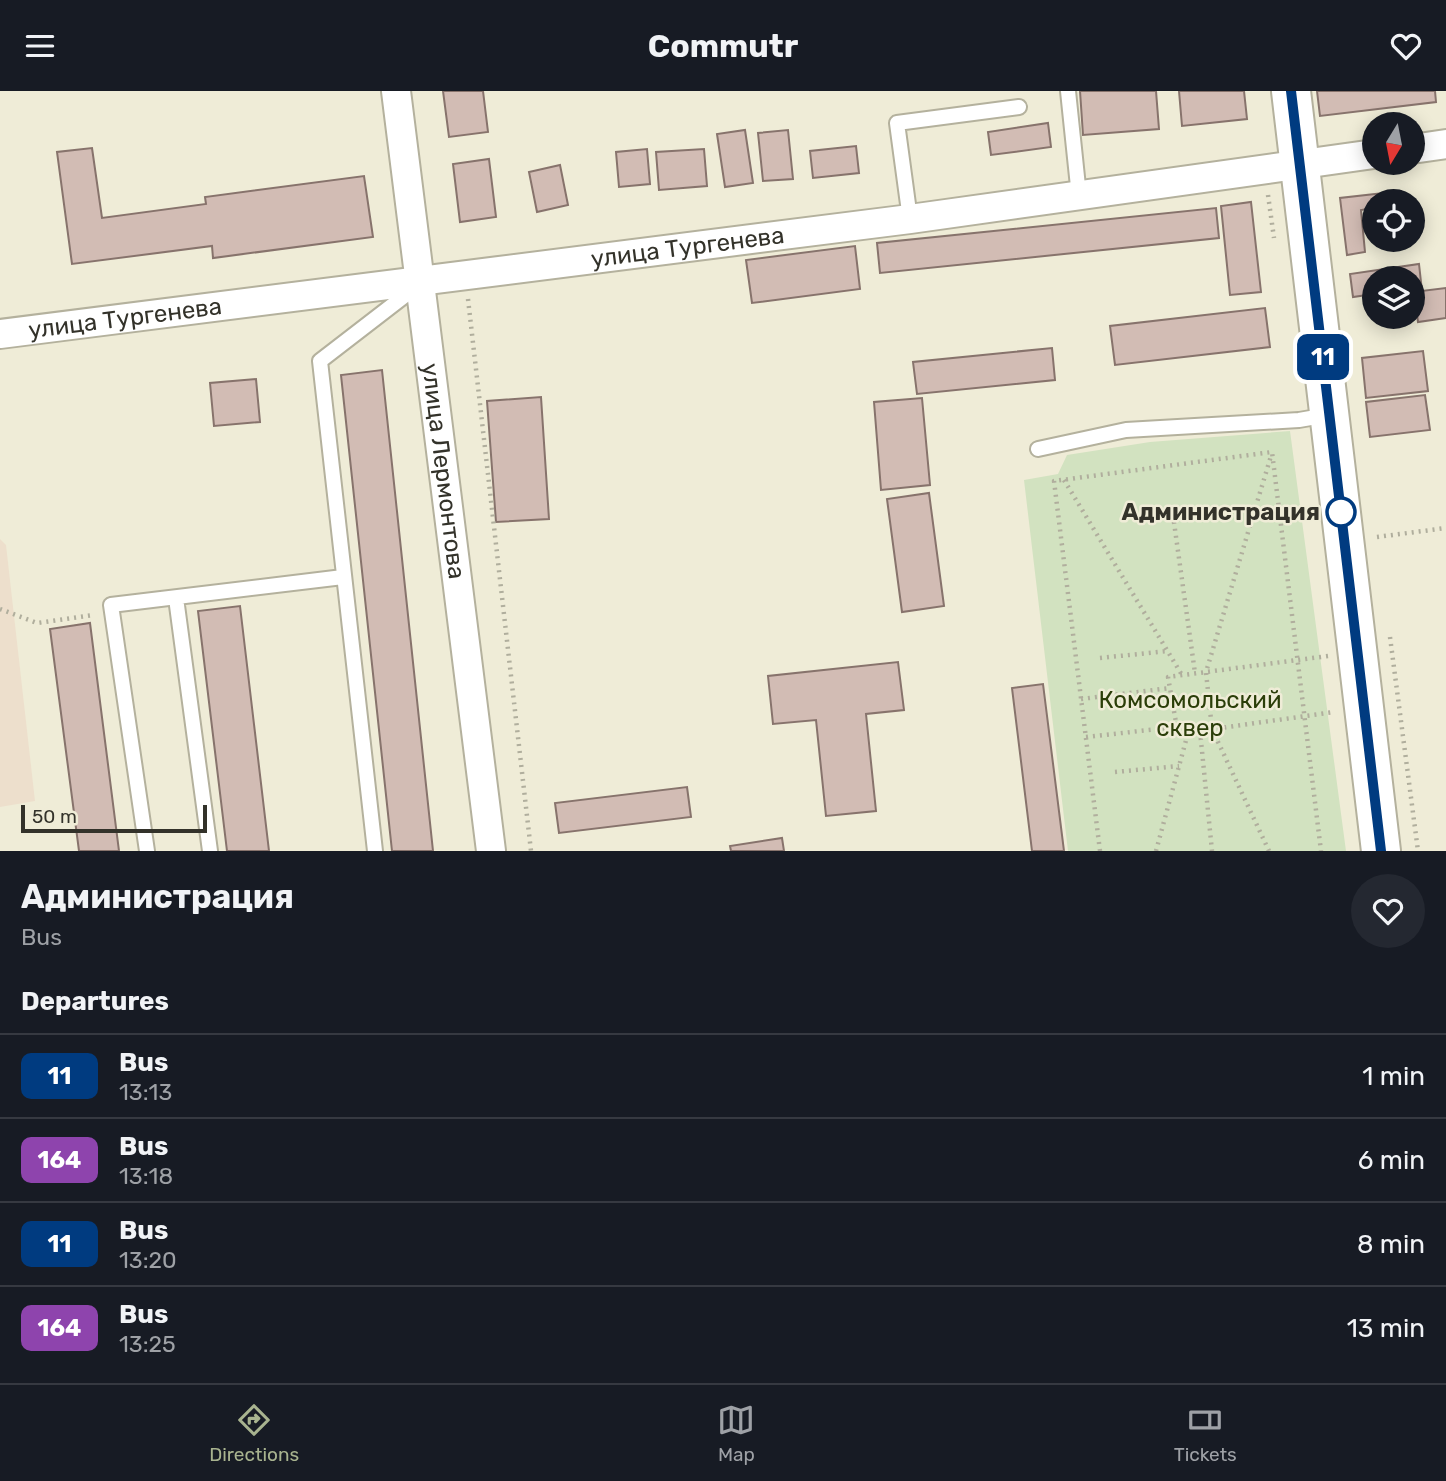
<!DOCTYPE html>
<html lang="en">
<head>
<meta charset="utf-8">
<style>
	:root { --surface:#171b24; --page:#242831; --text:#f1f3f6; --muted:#9ea1a6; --line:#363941; --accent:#a8b38f }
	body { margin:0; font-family:Rubik,sans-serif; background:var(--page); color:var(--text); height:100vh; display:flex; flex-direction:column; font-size:26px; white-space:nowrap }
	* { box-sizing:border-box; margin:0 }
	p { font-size:23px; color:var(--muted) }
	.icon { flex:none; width:38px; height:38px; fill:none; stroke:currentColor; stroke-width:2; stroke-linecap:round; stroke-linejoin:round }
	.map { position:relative; height:760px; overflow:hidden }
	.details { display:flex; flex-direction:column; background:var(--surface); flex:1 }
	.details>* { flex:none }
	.badge { padding:0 14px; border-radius:10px; font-size:24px; line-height:46px }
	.needle { width:46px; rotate:190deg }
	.controls { position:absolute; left:1362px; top:21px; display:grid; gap:14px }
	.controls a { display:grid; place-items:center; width:63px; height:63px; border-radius:50%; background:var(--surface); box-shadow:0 4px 18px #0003; font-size:35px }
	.scale { position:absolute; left:21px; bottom:18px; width:186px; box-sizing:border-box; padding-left:7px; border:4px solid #33322a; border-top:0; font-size:19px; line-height:24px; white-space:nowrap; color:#33322a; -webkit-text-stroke:5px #efecd7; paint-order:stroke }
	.map>.badge { position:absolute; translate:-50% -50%; box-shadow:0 0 0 4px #fff }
	h2 { padding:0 21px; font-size:26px; line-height:63px }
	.round { display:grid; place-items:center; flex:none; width:74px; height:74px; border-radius:37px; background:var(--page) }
	.headline { display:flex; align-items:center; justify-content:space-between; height:119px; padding:0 21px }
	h1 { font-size:33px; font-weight:700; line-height:52px }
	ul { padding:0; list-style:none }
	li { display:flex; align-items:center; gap:21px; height:84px; padding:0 21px; border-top:2px solid var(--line) }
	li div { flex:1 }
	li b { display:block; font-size:26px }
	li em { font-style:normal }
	li .badge { min-width:77px; font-weight:700; text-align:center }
	header { display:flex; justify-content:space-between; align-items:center; height:91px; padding:0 21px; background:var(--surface); font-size:32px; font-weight:700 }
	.dock { display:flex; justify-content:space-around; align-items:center; height:98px; border-top:2px solid var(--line); background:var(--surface); font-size:19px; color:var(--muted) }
	.dock a { display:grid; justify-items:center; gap:4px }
	.dock .active { color:var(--accent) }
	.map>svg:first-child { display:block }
	.education { fill:#eddfcc }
	.green { fill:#d2e2c0 }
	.building { fill:#d2bcb4; stroke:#87736c; stroke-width:2 }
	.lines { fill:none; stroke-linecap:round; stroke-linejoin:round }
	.lane-casing { stroke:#b4b19d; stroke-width:18 }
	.street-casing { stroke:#b4b19d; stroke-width:32 }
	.secondary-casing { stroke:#b4b19d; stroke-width:42 }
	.path { stroke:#b0ae9d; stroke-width:4.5; stroke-dasharray:2 5; stroke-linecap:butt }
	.lane { stroke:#fff; stroke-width:14 }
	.street { stroke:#fff; stroke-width:28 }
	.secondary { stroke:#fff; stroke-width:38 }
	.line-casing { stroke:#fff; stroke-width:16 }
	.line { stroke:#003b80; stroke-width:10 }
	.stop-dot { fill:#fff; stroke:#003b80; stroke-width:3.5 }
	.labels { text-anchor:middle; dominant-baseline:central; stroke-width:5; stroke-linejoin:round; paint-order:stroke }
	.street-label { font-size:24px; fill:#33322a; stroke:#efecd7 }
	.stop-label { font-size:24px; font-weight:bold; fill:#33322a; stroke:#efecd7; text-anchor:end }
	.park-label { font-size:24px; fill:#2b3e09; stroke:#efecd7 }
</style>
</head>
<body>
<header><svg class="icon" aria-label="menu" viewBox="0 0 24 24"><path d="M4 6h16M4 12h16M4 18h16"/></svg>Commutr<svg class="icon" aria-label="heart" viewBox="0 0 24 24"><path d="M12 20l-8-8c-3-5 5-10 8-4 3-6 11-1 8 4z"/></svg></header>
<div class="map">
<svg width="1446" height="760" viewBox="0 0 1446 760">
	<rect width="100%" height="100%" fill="#efecd7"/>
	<!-- education -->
	<path class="education" d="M0 448 6 454 35 710 0 716Z"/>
	<!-- green -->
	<path class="green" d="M1290 340 1346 760H1068L1024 389 1058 383 1067 364 1150 351Z"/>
	<!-- building -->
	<path class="building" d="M443 0H483L488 41 449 46Z
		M1080 0H1156L1159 38 1083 44Z
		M1179 0H1244L1247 28 1182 35Z
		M1317 0H1435L1436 11 1320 25Z
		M1048 32 1051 56 991 64 988 41Z
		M745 39 753 92 725 96 717 43Z
		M788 39 793 88 763 90 758 42Z
		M856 55 859 82 813 87 810 60Z
		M92 57 102 127 206 113 205 106 364 85 373 146 213 167 212 155 72 173 57 61Z
		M647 58 650 93 619 96 616 61Z
		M704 58 707 95 659 99 656 61Z
		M489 68 496 126 460 131 453 73Z
		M560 74 568 114 537 121 529 81Z
		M1401 100 1402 110H1374V117L1361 119 1365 161 1347 164 1340 107Z
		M1251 111 1261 201 1230 204 1221 115Z
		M1216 117 1219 147 880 182 877 152Z
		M855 155 860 198 752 212 746 169Z
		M1419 173 1422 200 1446 197V227L1418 231 1412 187H1374V203L1353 206 1350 183Z
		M1265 217 1270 256 1115 274 1110 235Z
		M1052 257 1055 289 917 303 913 271Z
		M1423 260 1428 300 1366 307 1362 267Z
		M382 279 433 760H392L341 284Z
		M256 288 260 331 214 335 210 292Z
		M1425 304 1430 339 1370 346 1366 311Z
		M541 306 549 428 496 431 487 310Z
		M922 307 930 394 881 399 874 311Z
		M929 402 944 515 902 521 887 408Z
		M240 515 269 760H227L198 520Z
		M90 532 119 760H79L50 538Z
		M898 571 904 619 866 623 876 720 826 725 816 629 773 633 768 585Z
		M1043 593 1064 760H1032L1012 597Z
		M687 696 691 726 559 742 555 712Z
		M782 747 784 760H731L730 755Z"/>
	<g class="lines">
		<!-- lane casing -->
		<g class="lane-casing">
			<path id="lane" d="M1068 0 1079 105
				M910 128 897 32 1019 16
				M1038 358 1126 339 1299 329 1328 324
				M176 507 210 760
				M147 760 111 514 343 486
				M375 760 320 270 416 196"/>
		</g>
		<!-- street casing -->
		<g class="street-casing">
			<g id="street">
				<path id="s1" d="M396 0 491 760"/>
				<path d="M1412 58 1446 53"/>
				<path id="s2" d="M0 243 910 128 1374 63"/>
			</g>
		</g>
		<!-- secondary casing -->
		<g class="secondary-casing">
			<path id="secondary" d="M1291 0 1381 760"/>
		</g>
		<!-- path -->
		<path class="path" d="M1268 104 1274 147
			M468 208 531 760
			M1064 389 1182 584
			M1172 417 1195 582
			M1377 446 1446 437
			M0 518 37 532 94 524
			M1390 546 1418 760
			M1328 565 1168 586 1178 643 1334 621
			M1100 567 1168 560
			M1081 608 1170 597
			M1200 640 1212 760
			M1086 646 1176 636
			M1115 681 1179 675
			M1100 760 1054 390 1272 361 1321 760
			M1156 760 1188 642
			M1269 760 1212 638 1206 581 1271 365"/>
		<!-- lane -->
		<use href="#lane" class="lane"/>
		<!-- street -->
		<use href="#street" class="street"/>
		<!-- secondary -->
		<use href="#secondary" class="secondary"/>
	</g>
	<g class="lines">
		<!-- line casing -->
		<g class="line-casing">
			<path id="line" d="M1291 0 1381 760"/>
		</g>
		<!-- line -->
		<use href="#line" class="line"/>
	</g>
	<!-- markers -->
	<circle class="stop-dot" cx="1341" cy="421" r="14"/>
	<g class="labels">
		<!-- street labels -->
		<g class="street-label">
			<text stroke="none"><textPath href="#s2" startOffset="693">улица Тургенева</textPath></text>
			<text stroke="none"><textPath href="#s2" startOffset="126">улица Тургенева</textPath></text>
			<text stroke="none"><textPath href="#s1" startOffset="383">улица Лермонтова</textPath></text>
		</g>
		<!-- stop labels -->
		<g class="stop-label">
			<text x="1320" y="421">Администрация</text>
		</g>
		<!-- park labels -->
		<g class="park-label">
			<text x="1190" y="609">Комсомольский<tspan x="1190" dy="28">сквер</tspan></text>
		</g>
	</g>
</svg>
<div class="controls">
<a><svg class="needle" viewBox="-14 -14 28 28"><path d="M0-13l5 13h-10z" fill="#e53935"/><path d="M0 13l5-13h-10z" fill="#9ea1a6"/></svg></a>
<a><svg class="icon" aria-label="locate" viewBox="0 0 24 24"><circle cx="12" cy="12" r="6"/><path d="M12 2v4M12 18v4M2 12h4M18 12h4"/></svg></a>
<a><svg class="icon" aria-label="layers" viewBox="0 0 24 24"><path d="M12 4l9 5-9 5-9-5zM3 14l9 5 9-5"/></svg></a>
</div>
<div class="scale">50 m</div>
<b class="badge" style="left:1323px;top:266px;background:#003b80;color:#fff">11</b>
</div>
<section class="details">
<div class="headline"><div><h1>Администрация</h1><p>Bus</p></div><a class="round"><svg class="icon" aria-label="heart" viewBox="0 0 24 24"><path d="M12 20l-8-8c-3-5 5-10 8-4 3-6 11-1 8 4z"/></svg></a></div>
<h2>Departures</h2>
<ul>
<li><span class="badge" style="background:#003b80;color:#fff">11</span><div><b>Bus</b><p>13:13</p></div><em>1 min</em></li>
<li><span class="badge" style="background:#8e44ad;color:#fff">164</span><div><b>Bus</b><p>13:18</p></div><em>6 min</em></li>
<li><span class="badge" style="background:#003b80;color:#fff">11</span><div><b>Bus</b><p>13:20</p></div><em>8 min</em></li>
<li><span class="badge" style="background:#8e44ad;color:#fff">164</span><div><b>Bus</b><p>13:25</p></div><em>13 min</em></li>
</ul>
</section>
<nav class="dock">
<a class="active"><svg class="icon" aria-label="directions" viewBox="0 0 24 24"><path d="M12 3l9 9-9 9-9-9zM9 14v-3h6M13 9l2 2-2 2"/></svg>Directions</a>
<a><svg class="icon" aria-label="map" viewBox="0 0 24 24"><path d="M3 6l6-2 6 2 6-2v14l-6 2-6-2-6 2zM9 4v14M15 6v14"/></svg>Map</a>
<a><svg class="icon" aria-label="tickets" viewBox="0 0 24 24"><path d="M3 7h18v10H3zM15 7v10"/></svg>Tickets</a>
</nav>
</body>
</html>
